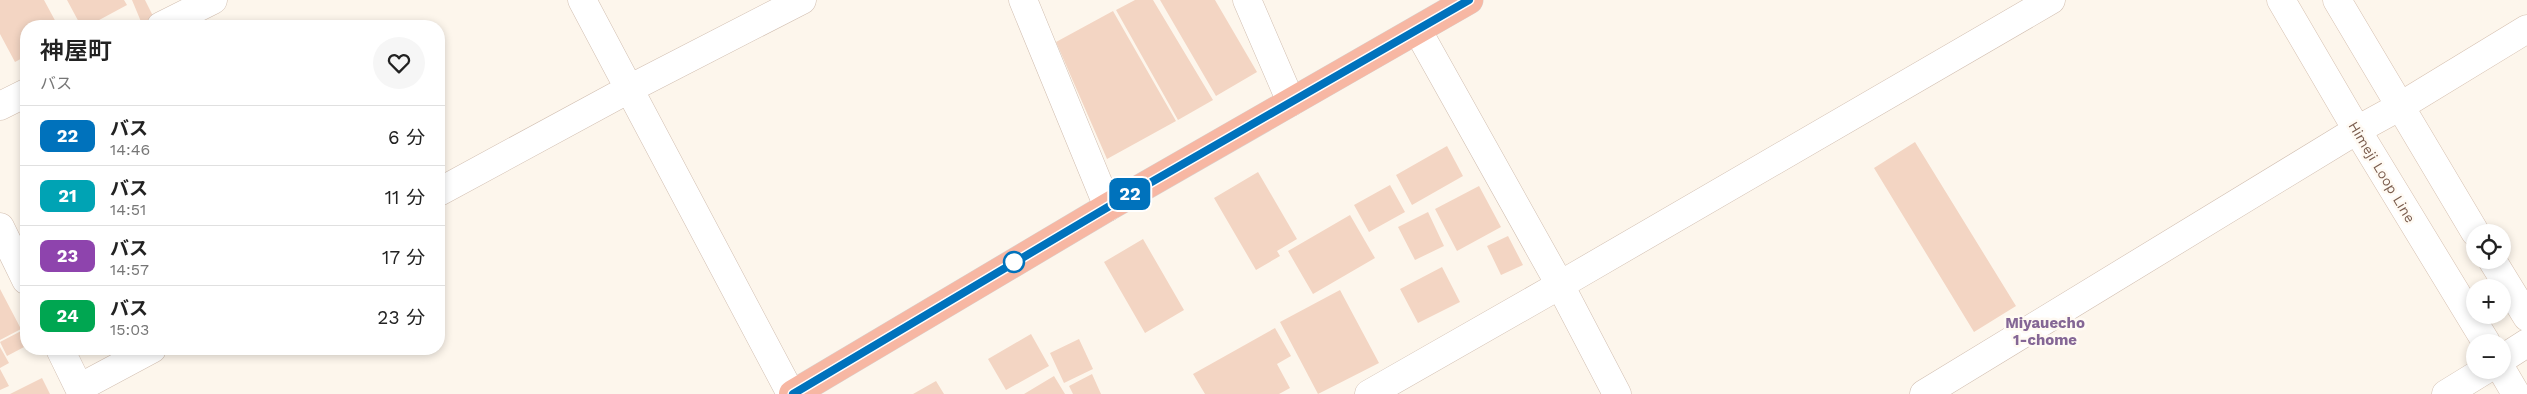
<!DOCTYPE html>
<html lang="ja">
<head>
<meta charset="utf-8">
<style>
	:root { --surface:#fff; --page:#f6f6f6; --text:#222; --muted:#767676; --line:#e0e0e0 }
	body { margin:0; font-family:"Work Sans","Noto Sans JP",sans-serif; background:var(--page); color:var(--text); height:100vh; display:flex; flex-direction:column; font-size:19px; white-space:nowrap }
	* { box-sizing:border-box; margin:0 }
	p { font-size:16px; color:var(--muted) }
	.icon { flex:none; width:28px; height:28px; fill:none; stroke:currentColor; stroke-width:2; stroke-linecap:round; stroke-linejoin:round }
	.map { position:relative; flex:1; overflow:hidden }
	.drawer { position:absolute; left:20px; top:20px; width:425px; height:335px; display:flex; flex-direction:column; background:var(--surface); border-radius:20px; box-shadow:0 2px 8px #0003 }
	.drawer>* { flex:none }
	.badge { padding:0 10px; border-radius:8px; font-size:18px; line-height:32px }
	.controls { position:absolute; left:2466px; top:224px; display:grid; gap:10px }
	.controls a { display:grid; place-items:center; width:45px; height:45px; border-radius:50%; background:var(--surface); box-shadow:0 2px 8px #0003; font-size:25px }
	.map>.badge { position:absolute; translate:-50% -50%; box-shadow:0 0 0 2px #fff }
	.round { display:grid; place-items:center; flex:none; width:52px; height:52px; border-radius:26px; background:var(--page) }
	.summary { display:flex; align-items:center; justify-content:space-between; height:85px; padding:0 20px }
	h1 { font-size:24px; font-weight:600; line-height:38px }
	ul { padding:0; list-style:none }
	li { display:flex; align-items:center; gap:15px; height:60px; padding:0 20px; border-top:1px solid var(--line) }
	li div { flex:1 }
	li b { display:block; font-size:19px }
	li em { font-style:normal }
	li .badge { min-width:55px; font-weight:700; text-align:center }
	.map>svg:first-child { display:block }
	.building { fill:#f3d5c3 }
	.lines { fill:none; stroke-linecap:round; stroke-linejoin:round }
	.street-casing { stroke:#d1beb0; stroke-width:29 }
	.secondary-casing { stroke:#d6c0b0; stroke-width:29 }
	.highway-casing { stroke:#dad1cd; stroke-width:29 }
	.street { stroke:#fff; stroke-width:28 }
	.secondary { stroke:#fff; stroke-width:28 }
	.highway { stroke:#f7b7a3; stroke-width:28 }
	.line-casing { stroke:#fff; stroke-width:11 }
	.line { stroke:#0072bc; stroke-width:8 }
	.stop-dot { fill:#fff; stroke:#0072bc; stroke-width:2.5 }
	.labels { text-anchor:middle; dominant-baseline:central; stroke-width:5; stroke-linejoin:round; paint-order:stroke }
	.street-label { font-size:14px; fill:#7a5c4d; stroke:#fffaf3 }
	.neighbourhood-label { font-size:15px; font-weight:bold; fill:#846695; stroke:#fffaf3 }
</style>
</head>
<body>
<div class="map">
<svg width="2527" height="394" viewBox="0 0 2527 394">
	<rect width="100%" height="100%" fill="#fdf6ec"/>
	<!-- building -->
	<path class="building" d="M0 0H44L58 26H26V56L15 62 0 34Z
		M67 0H124L127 5 88 26H81Z
		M132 0H145L154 18 142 24Z
		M1135 0H1153L1213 100 1178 120 1116 10Z
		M1160 0H1215L1257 72 1216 96Z
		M1113 11 1176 121 1107 159 1056 42Z
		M1915 142 2016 306 1974 332 1874 168Z
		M1447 146 1463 176 1412 205 1396 175Z
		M1258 172 1297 239 1277 251 1280 256 1256 270 1214 198Z
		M1390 185 1405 212 1369 232 1354 205Z
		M1479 186 1501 227 1457 251 1435 209Z
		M1428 212 1444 246 1415 260 1398 227Z
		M1350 215 1375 258 1313 294 1288 251Z
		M1508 236 1523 265 1501 275 1487 246Z
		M1143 239 1184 310 1145 333 1104 262Z
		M1442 267 1460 302 1418 323 1400 289Z
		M0 289 21 329 0 340Z
		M1340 290 1379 363 1318 394 1280 322Z
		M1275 328 1291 356 1277 364 1290 388 1279 394H1205L1193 374Z
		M23 330 26 336V346L7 356 0 342Z
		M1031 334 1049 366 1006 390 988 359Z
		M1079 339 1093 369 1064 383 1050 353Z
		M0 347 9 363 0 368Z
		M0 369 9 386 0 390Z
		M1092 374 1101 394H1073L1069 386Z
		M1054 376 1065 394H1024Z
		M42 378 50 394H10Z
		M936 381 944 394H913Z"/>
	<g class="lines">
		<!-- street casing -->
		<g class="street-casing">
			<path id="street" d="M582 0 791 394
				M1023 0 1108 207
				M1247 0 1291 102
				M161 26 213 0
				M1418 31 1560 285 1617 394
				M0 106 26 93
				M439 192 629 89 802 0
				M0 227 26 280
				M60 349 82 394
				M2502 359 2527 343
				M79 388 152 349
				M1369 394 1560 285 2051 0
				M1924 394 2357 130
				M2446 394 2485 370"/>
		</g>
		<!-- secondary casing -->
		<g class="secondary-casing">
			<path id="secondary" d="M2281 0 2357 130 2486 342
				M2337 0 2475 232
				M2357 130 2399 107 2527 29
				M2492 260 2527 317
				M2502 370 2516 394"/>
		</g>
		<!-- highway casing -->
		<g class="highway-casing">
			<path id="highway" d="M793 394 1108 207 1469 0"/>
		</g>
		<!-- street -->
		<use href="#street" class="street"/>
		<!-- secondary -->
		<use href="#secondary" class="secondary"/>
		<!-- highway -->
		<use href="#highway" class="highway"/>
	</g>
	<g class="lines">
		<!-- line casing -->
		<g class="line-casing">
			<path id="line" d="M793 394 1108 207 1469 0"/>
		</g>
		<!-- line -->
		<use href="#line" class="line"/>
	</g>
	<!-- markers -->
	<circle class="stop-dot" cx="1014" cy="262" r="10"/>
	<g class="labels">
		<!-- street labels -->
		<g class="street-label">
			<text transform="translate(2382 172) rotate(59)">Himeji Loop Line</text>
		</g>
		<!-- neighbourhood labels -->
		<g class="neighbourhood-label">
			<text x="2045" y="323">Miyauecho<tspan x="2045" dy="17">1-chome</tspan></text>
		</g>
	</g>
</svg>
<div class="controls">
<a><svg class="icon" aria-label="locate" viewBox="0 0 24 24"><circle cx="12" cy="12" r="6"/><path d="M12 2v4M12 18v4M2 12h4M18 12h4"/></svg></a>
<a>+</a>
<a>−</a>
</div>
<b class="badge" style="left:1130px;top:194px;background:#0072bc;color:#fff">22</b>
<section class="drawer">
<div class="summary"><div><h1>神屋町</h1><p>バス</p></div><a class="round"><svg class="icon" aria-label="heart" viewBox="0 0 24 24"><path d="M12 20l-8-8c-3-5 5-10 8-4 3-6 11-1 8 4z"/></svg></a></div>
<ul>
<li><span class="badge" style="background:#0072bc;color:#fff">22</span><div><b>バス</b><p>14:46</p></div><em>6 分</em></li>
<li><span class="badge" style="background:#00a3b4;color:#fff">21</span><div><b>バス</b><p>14:51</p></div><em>11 分</em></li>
<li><span class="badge" style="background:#8e44ad;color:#fff">23</span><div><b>バス</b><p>14:57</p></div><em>17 分</em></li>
<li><span class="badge" style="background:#00a651;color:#fff">24</span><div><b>バス</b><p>15:03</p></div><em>23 分</em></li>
</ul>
</section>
</div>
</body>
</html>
